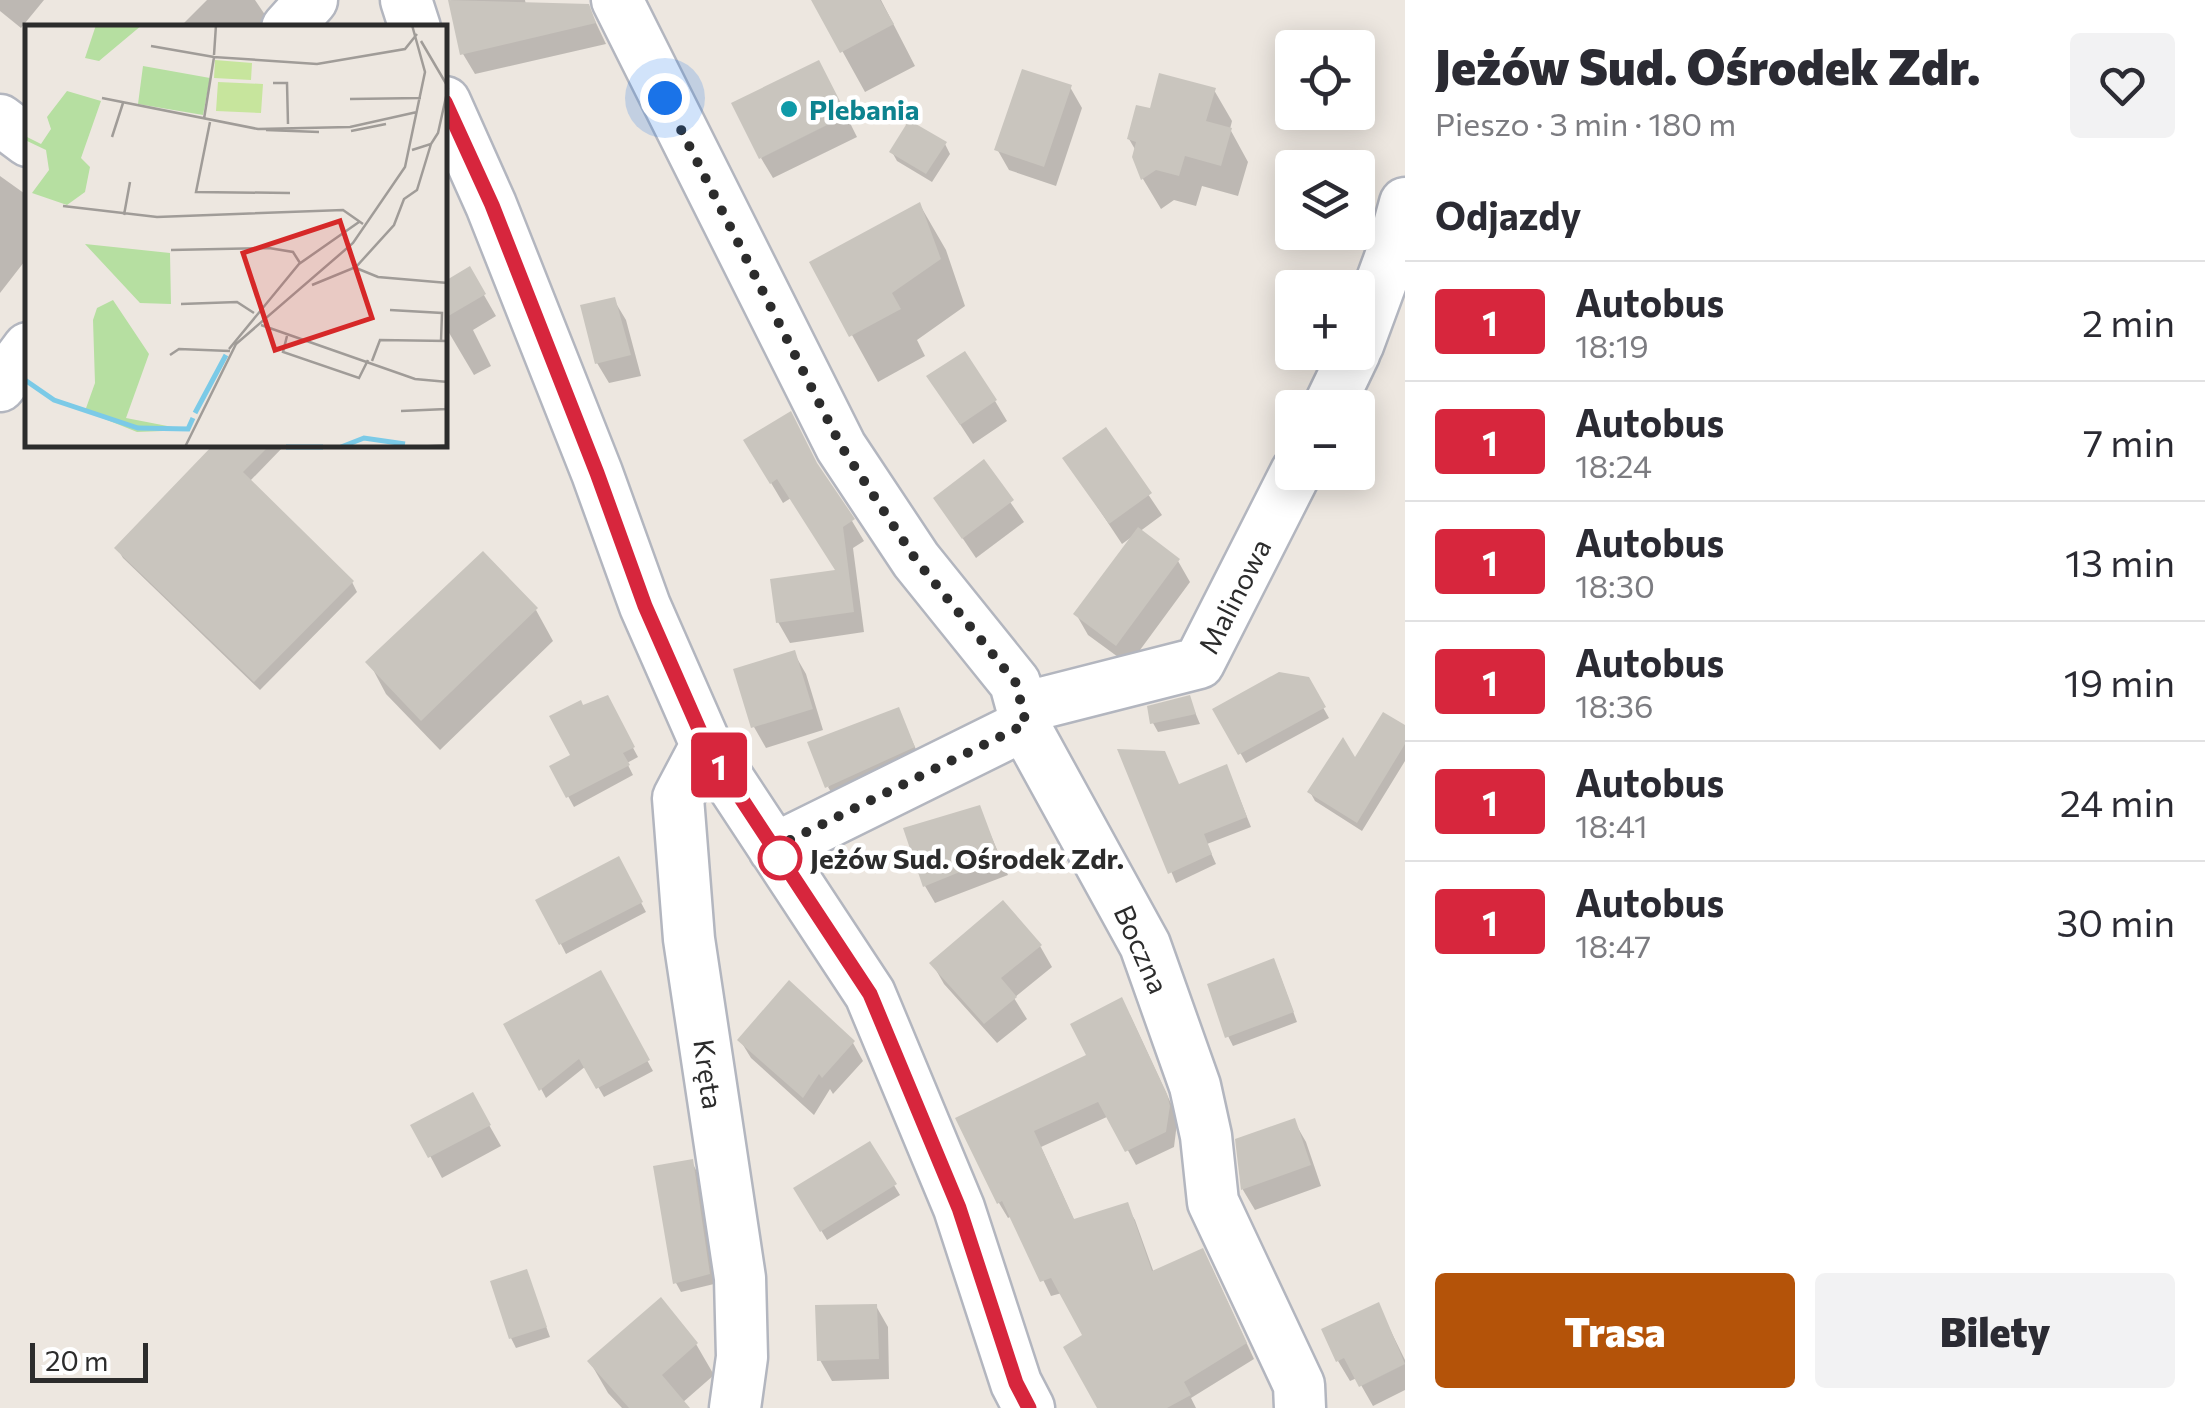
<!DOCTYPE html>
<html lang="pl">
<head>
<meta charset="utf-8">
<style>
	:root { --surface:#fff; --page:#f2f2f3; --text:#2b2b33; --muted:#7c7c81; --line:#e1e1e2; --accent:#b45309 }
	body { margin:0; font-family:Commissioner,sans-serif; background:var(--page); color:var(--text); height:100vh; display:flex; flex-direction:column; font-size:38px; white-space:nowrap }
	* { box-sizing:border-box; margin:0 }
	p { font-size:32px; color:var(--muted) }
	.icon { flex:none; width:55px; height:55px; fill:none; stroke:currentColor; stroke-width:2; stroke-linecap:round; stroke-linejoin:round }
	.map { position:relative; flex:1; overflow:hidden }
	.drawer { display:flex; flex-direction:column; background:var(--surface); width:800px }
	.drawer>* { flex:none }
	.badge { padding:0 20px; border-radius:8px; font-size:35px; line-height:65px }
	.tools { position:absolute; left:1275px; top:30px; display:grid; gap:20px }
	.tools a { display:grid; place-items:center; width:100px; height:100px; border-radius:10px; background:var(--surface); box-shadow:0 5px 25px #0003; font-size:50px }
	.scale { position:absolute; left:30px; bottom:25px; width:118px; box-sizing:border-box; padding-left:10px; border:5px solid #2c2c2c; border-top:0; font-size:28px; line-height:35px; white-space:nowrap; color:#2c2c2c; -webkit-text-stroke:8px #fff; paint-order:stroke }
	.you { position:absolute; width:50px; height:50px; margin:-25px; border:8px solid #fff; border-radius:50%; background:#1a73e8; box-shadow:0 0 0 15px #1a73e833 }
	.map>.badge { position:absolute; translate:-50% -50%; box-shadow:0 0 0 5px #fff }
	h2 { padding:0 30px; font-size:38px; line-height:90px }
	.round { display:grid; place-items:center; flex:none; width:105px; height:105px; border-radius:10px; background:var(--page) }
	.head { display:flex; align-items:center; justify-content:space-between; height:170px; padding:0 30px }
	h1 { font-size:48px; font-weight:800; line-height:75px }
	.cta { display:flex; gap:20px; margin-top:auto; padding:20px 30px }
	.cta a { flex:1; height:115px; border-radius:10px; background:var(--accent); color:#fff; font-size:40px; font-weight:800; line-height:115px; text-align:center }
	.cta a+a { background:var(--page); color:var(--text) }
	ul { padding:0; list-style:none }
	li { display:flex; align-items:center; gap:30px; height:120px; padding:0 30px; border-top:2px solid var(--line) }
	li div { flex:1 }
	li b { display:block; font-size:38px }
	li em { font-style:normal }
	li .badge { min-width:110px; font-weight:700; text-align:center }
	main { display:flex; flex:1; min-height:0 }
	.map>svg:first-child { display:block }
	.shadow { fill:#0003 }
	.building { fill:#c9c5be }
	.lines { fill:none; stroke-linecap:round; stroke-linejoin:round }
	.minor-casing { stroke:#b3b6bf; stroke-width:55 }
	.minor { stroke:#fff; stroke-width:50 }
	.line-casing { stroke:#fff; stroke-width:22 }
	.line { stroke:#d7263d; stroke-width:15 }
	.walk { stroke:#2c2c2c; stroke-width:10; stroke-dasharray:0 18 }
	.culture-dot { fill:#0f9aa8; stroke:#fff; stroke-width:4 }
	.stop-dot { fill:#fff; stroke:#d7263d; stroke-width:5 }
	.labels { text-anchor:middle; dominant-baseline:central; stroke-width:9; stroke-linejoin:round; paint-order:stroke }
	.culture-label { font-size:28px; font-weight:bold; fill:#0d838f; stroke:#fff; text-anchor:start }
	.street-label { font-size:28px; fill:#2c2c2c; stroke:#fff }
	.stop-label { font-size:28px; font-weight:bold; fill:#2c2c2c; stroke:#fff; text-anchor:start }
	.inset-river { fill:none; stroke:#7bcae7; stroke-width:5 }
	.inset-road { fill:none; stroke:#a09c98; stroke-width:2.5 }
	.view { fill:#d62828; fill-opacity:0.15; stroke:#d62828; stroke-width:5 }
	.inset-edge { fill:none; stroke:#2c2c2c; stroke-width:5 }
</style>
</head>
<body>
<main>
<div class="map">
<svg width="1405" height="1408" viewBox="0 0 1405 1408">
	<rect width="100%" height="100%" fill="#ede7e0"/>
	<!-- shadow -->
	<path class="shadow" d="M0 0H44L21 28 0 11Z
		M207 0H255L274 28H179Z
		M451 0H525L526 5 588 6 606 44 475 74 463 54Z
		M814 0H881L915 66 865 92Z
		M830 83 857 137 773 178 761 158Z
		M1070 87 1082 108 1056 186 1009 170 997 149Z
		M1214 90 1232 121 1230 129 1248 162 1238 196 1202 186 1196 206 1174 200 1161 209 1143 179 1135 156 1136 151 1129 139 1152 112Z
		M945 144 950 154 932 182 897 161 892 152Z
		M0 176 28 196V257L0 293Z
		M920 205 946 250 965 306 917 340 925 356 878 382 812 263Z
		M469 269 496 316 473 330 491 366 474 375 445 326V273L449 281Z
		M614 300 626 320 641 376 609 383 597 363Z
		M942 397 995 401 1007 421 973 444Z
		M1105 430 1162 515 1139 532 1178 561 1190 582 1129 665 1088 635 1076 614 1133 536 1122 544 1065 458Z
		M746 441 822 474 852 521 864 541 853 548 864 632 790 643 778 622 838 573 791 498 783 503Z
		M215 445H285L250 481 352 582 357 592 260 690 123 558 117 548Z
		M983 463 1024 522 976 558 936 499Z
		M536 610 553 641 440 750 386 694 369 662Z
		M794 653 806 674 823 730 766 748 754 727 736 671Z
		M1307 679 1329 718 1246 763 1216 710Z
		M606 698 638 757 627 763 633 775 574 807 552 767 574 756 582 708Z
		M1189 698 1200 724 1158 732 1153 723Z
		M898 710 925 769 840 807 828 787Z
		M1405 728V761L1362 831 1315 801 1310 792Z
		M1121 751 1179 786 1231 777 1251 827 1207 844 1216 864 1176 883Z
		M979 808 1008 875 935 903 925 886Z
		M618 859 646 912 566 954 539 901Z
		M1040 946 1052 967 1014 998 1027 1019 997 1043 944 984 932 963Z
		M1278 970 1297 1022 1233 1046 1228 1036Z
		M600 974 653 1071 604 1097 586 1066 546 1098 507 1025Z
		M1130 1015 1175 1112 1177 1123 1174 1147 1136 1165 1109 1116 1041 1147 1075 1222 1126 1205 1135 1220 1154 1273 1211 1266 1254 1359 1191 1398 1196 1408H1100L1085 1336 1062 1293 1051 1296 1012 1216 1008 1218 999 1203 959 1119 1089 1056Z
		M740 1040 853 1043 863 1061 833 1094 830 1089 814 1115 751 1058Z
		M472 1095 501 1146 442 1178 414 1126Z
		M1294 1121 1306 1142 1321 1186 1255 1210 1243 1190 1238 1141Z
		M869 1144 900 1195 827 1240 796 1189Z
		M692 1162 697 1172 714 1284 681 1292 676 1283Z
		M526 1272 550 1337 516 1348 511 1338Z
		M1378 1305 1405 1360V1390L1373 1406 1357 1378 1350 1381 1338 1361Z
		M876 1306 888 1327 889 1379 832 1381 820 1360Z
		M696 1344 714 1375 682 1403 685 1408H622L608 1393 590 1362Z"/>
	<!-- building -->
	<path class="building" d="M448 0 589 4 596 23 460 55Z
		M811 0H880L894 24 840 53Z
		M819 60 847 115 759 159 731 103Z
		M1022 69 1072 85 1044 167 994 150Z
		M1159 73 1216 88 1206 121 1232 128 1221 166 1185 156 1179 176 1156 170 1141 180 1132 157 1136 142 1127 139 1136 105 1150 108Z
		M909 120 947 142 926 174 889 152Z
		M920 202 941 259 892 293 901 309 849 337 809 262Z
		M470 266 486 294 445 318V281Z
		M615 297 631 355 595 364 580 305Z
		M965 351 997 400 960 425 926 376Z
		M791 411 817 463 855 519 843 527 854 612 776 623 770 579 835 570 777 479 770 484 743 440Z
		M1106 427 1152 493 1109 524 1062 458Z
		M213 445H270L243 472 354 581 254 682 114 548Z
		M984 459 1014 500 962 539 933 498Z
		M1138 527 1180 559 1116 646 1073 614Z
		M483 551 538 608 421 721 365 662Z
		M795 650 813 709 751 728 733 669Z
		M1279 672 1309 677 1326 707 1238 755 1212 709Z
		M608 695 635 747 623 753 630 765 566 798 549 766 570 755 549 716 581 700 583 705Z
		M1190 695 1196 714 1150 724 1147 706Z
		M899 707 915 747 825 788 807 742Z
		M1383 712 1405 725V744L1357 823 1307 792 1343 737 1355 757Z
		M1117 749 1165 751 1179 784 1227 764 1247 817 1204 834 1212 854 1168 874Z
		M980 805 999 856 923 887 903 828Z
		M619 856 643 902 559 945 535 900Z
		M1003 900 1042 945 1001 978 1017 997 984 1024 929 963Z
		M1274 958 1294 1012 1225 1038 1207 984Z
		M601 970 650 1060 596 1089 579 1059 539 1091 503 1024Z
		M789 980 855 1041 822 1078 819 1074 803 1098 737 1040Z
		M1122 997 1167 1094 1170 1106 1166 1132 1125 1152 1098 1102 1034 1131 1074 1219 1128 1202 1152 1271 1203 1248 1247 1343 1184 1382 1191 1395 1167 1408H1097L1063 1347 1082 1335 1051 1278 1040 1282 1002 1201 997 1204 955 1118 1086 1055 1070 1024Z
		M473 1092 491 1125 428 1158 410 1125Z
		M1295 1118 1311 1165 1241 1190 1235 1139Z
		M870 1141 897 1184 820 1232 793 1188Z
		M693 1159 710 1274 673 1284 653 1166Z
		M527 1269 547 1327 509 1339 490 1281Z
		M661 1297 698 1343 662 1375 690 1408H629L587 1361Z
		M1379 1302 1405 1364 1359 1387 1344 1358 1336 1362 1321 1329Z
		M877 1304 879 1359 817 1361 815 1305Z"/>
	<g class="lines">
		<!-- minor casing -->
		<g class="minor-casing">
			<path id="minor" d="M406 0 415 28
				M617 0 841 447 916 560 1015 683 1029 734 1145 945 1195 1086 1206 1136 1213 1202 1299 1385 1300 1408
				M287 28 312 0
				M445 102 491 205 597 473 645 606 706 745 870 994 959 1208 1016 1383 1029 1408
				M0 120 28 141
				M1358 345 1390 258 1405 203
				M0 386 28 348
				M1328 408 1355 352
				M1022 708 1199 663 1296 472
				M706 745 678 798 689 939 740 1278 742 1357 735 1408
				M774 849 1027 724"/>
		</g>
		<!-- minor -->
		<use href="#minor" class="minor"/>
	</g>
	<g class="lines">
		<!-- line casing -->
		<g class="line-casing">
			<path id="line" d="M445 102 492 205 597 473 645 606 706 745 870 994 959 1208 1016 1383 1029 1408"/>
		</g>
		<!-- line -->
		<use href="#line" class="line"/>
		<!-- walk -->
		<path class="walk" d="M665 98 841 446 916 560 1016 683 1026 724 774 848 780 858"/>
	</g>
	<!-- markers -->
	<circle class="culture-dot" cx="789" cy="109" r="10"/>
	<circle class="stop-dot" cx="780" cy="858" r="20"/>
	<g class="labels">
		<!-- culture labels -->
		<g class="culture-label">
			<text x="809" y="109">Plebania</text>
		</g>
		<!-- street labels -->
		<g class="street-label">
			<text transform="translate(1234 596) rotate(-63)">Malinowa</text>
			<text transform="translate(1142 949) rotate(66)">Boczna</text>
			<text transform="translate(709 1074) rotate(82)">Kręta</text>
		</g>
		<!-- stop labels -->
		<g class="stop-label">
			<text x="810" y="858">Jeżów Sud. Ośrodek Zdr.</text>
		</g>
	</g>
	<!-- overview -->
	<g transform="translate(25 25)">
		<rect width="422" height="422" fill="#ede7e0"/>
		<path d="M71 0H117L74 36 60 33ZM118 41 185 53 178 90 113 79ZM42 66 76 76 56 133 65 142 60 167 42 180 7 168 24 145 21 125 0 115V111L16 119 26 104 22 92ZM60 219 145 228 146 279 115 278ZM88 275 124 329 101 393 163 405 112 407 60 386 70 358 68 295 72 283Z" fill="#b6dfa1"/>
		<path d="M190 35 227 38 226 55 189 53ZM193 57 238 59 236 88 191 86Z" fill="#c7e59d"/>
		<path class="inset-river" d="M0 355 29 375 113 403 163 404 168 393M170 388 201 330M261 422H298M316 422 339 413 380 419"/>
		<path class="inset-road" d="M396 16 423 62M126 21 189 32M189 30 191 0M248 58H262L263 99M77 73 233 104 325 102 392 87M325 74 396 73M179 94 189 32 292 39 380 24 392 9M185 97 171 167 265 168M241 105 294 107M326 106 361 99M87 112 98 78M387 125 406 119 413 108 423 63M38 181 132 192 318 185 338 199M99 190 105 157M146 225 244 223 268 227 275 238M331 243 353 252 423 258M287 260 331 242 369 200 379 174 392 165 406 119M156 279 212 277 229 288M365 285 417 288 416 316M236 300 390 354 423 357M262 311 258 327 334 353 343 335M204 324 274 239 334 197M145 330 154 324 205 326M347 336 355 315 423 316M376 386 421 384 422 357M160 422 211 319 328 218 380 142 400 47 387 0M391 422 423 420"/>
		<path class="view" d="M315 196 347 293 250 325 218 228Z"/>
		<rect width="422" height="422" class="inset-edge"/>
	</g>
</svg>
<div class="tools">
<a><svg class="icon" aria-label="locate" viewBox="0 0 24 24"><circle cx="12" cy="12" r="6"/><path d="M12 2v4M12 18v4M2 12h4M18 12h4"/></svg></a>
<a><svg class="icon" aria-label="layers" viewBox="0 0 24 24"><path d="M12 4l9 5-9 5-9-5zM3 14l9 5 9-5"/></svg></a>
<a>+</a>
<a>−</a>
</div>
<div class="scale">20 m</div>
<div class="you" style="left:665px;top:98px"></div>
<b class="badge" style="left:719px;top:765px;background:#d7263d;color:#fff">1</b>
</div>
<section class="drawer">
<div class="head"><div><h1>Jeżów Sud. Ośrodek Zdr.</h1><p>Pieszo · 3 min · 180 m</p></div><a class="round"><svg class="icon" aria-label="heart" viewBox="0 0 24 24"><path d="M12 20l-8-8c-3-5 5-10 8-4 3-6 11-1 8 4z"/></svg></a></div>
<h2>Odjazdy</h2>
<ul>
<li><span class="badge" style="background:#d7263d;color:#fff">1</span><div><b>Autobus</b><p>18:19</p></div><em>2 min</em></li>
<li><span class="badge" style="background:#d7263d;color:#fff">1</span><div><b>Autobus</b><p>18:24</p></div><em>7 min</em></li>
<li><span class="badge" style="background:#d7263d;color:#fff">1</span><div><b>Autobus</b><p>18:30</p></div><em>13 min</em></li>
<li><span class="badge" style="background:#d7263d;color:#fff">1</span><div><b>Autobus</b><p>18:36</p></div><em>19 min</em></li>
<li><span class="badge" style="background:#d7263d;color:#fff">1</span><div><b>Autobus</b><p>18:41</p></div><em>24 min</em></li>
<li><span class="badge" style="background:#d7263d;color:#fff">1</span><div><b>Autobus</b><p>18:47</p></div><em>30 min</em></li>
</ul>
<div class="cta"><a>Trasa</a><a>Bilety</a></div>
</section>
</main>
</body>
</html>
